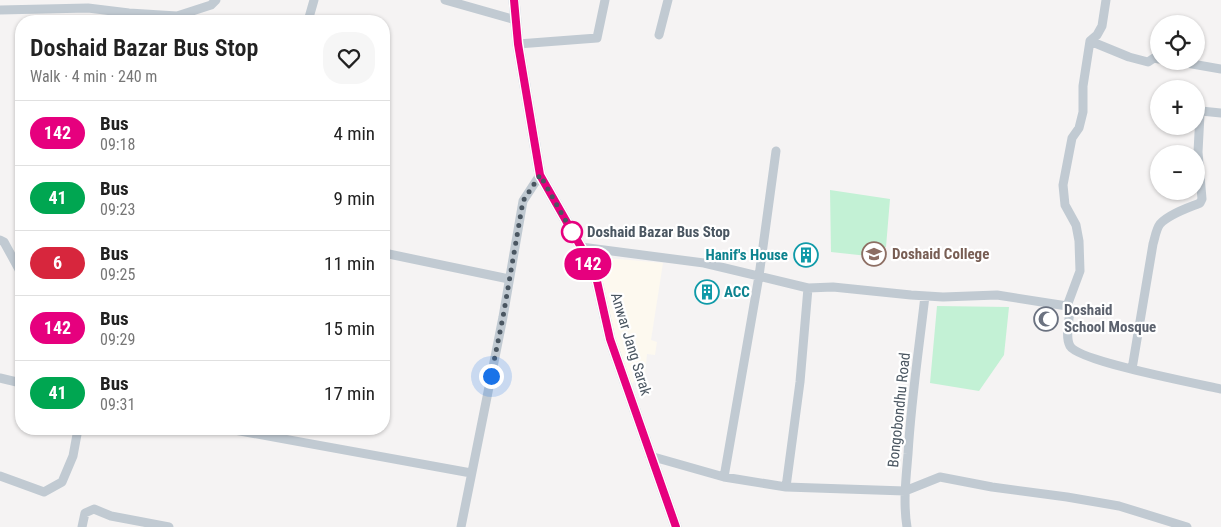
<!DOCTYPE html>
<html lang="en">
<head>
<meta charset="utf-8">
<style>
	:root { --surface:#fff; --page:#f6f6f6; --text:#222; --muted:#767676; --line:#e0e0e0 }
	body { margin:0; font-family:"Roboto Condensed",sans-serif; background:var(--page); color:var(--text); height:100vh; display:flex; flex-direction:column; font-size:19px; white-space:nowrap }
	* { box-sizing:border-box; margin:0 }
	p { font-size:16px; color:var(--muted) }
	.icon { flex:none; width:28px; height:28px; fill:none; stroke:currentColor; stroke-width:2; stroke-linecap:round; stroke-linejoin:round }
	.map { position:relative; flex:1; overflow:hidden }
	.panel { position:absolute; left:15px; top:15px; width:375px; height:420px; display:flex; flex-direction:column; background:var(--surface); border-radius:20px; box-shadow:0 1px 4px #0004 }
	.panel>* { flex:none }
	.badge { padding:0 10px; border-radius:16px; font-size:18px; line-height:32px }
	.controls { position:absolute; left:1150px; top:15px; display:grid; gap:10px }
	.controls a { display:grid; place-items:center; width:55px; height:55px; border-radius:50%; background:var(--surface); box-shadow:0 1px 4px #0004; font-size:25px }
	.you { position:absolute; width:25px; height:25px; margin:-12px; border:4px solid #fff; border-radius:50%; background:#1a73e8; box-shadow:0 0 0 8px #1a73e833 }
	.map>.badge { position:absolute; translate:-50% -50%; box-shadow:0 0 0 2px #fff }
	.round { display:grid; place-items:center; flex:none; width:52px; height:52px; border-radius:20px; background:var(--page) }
	.overview { display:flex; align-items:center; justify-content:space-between; height:85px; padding:0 15px }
	h1 { font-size:24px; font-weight:600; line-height:38px }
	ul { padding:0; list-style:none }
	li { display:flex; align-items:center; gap:15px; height:65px; padding:0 15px; border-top:1px solid var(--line) }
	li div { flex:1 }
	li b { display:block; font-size:19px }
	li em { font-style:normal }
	li .badge { min-width:55px; font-weight:700; text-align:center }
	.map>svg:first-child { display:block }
	.commercial { fill:#fdf9ef }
	.green { fill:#c3f1d5 }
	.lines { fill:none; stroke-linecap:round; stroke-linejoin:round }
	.minor { stroke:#c1cad2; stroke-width:9 }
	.major { stroke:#b3c2d1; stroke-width:11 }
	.line-casing { stroke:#fff; stroke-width:11 }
	.line { stroke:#e6007e; stroke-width:8 }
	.walk { stroke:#4a5661; stroke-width:5; stroke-dasharray:0 9 }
	.stop-dot { fill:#fff; stroke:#e6007e; stroke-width:2.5 }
	.labels { text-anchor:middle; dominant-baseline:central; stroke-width:4.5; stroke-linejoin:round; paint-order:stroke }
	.stop-label { font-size:15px; font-weight:bold; fill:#4a5661; stroke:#fff; text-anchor:start }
	.education-label { font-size:15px; font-weight:bold; fill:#785e54; stroke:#fff; text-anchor:start }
	.culture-label { font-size:15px; font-weight:bold; fill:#0d838f; stroke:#fff; text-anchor:end }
	.worship-label { font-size:15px; font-weight:bold; fill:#5b616d; stroke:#fff; text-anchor:start }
	.street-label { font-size:15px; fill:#4a5661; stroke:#fff }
</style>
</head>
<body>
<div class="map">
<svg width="1221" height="527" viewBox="0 0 1221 527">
	<rect width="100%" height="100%" fill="#f5f3f3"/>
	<!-- commercial -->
	<path class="commercial" d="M585 256 663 263 651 340 657 342 655 355 647 354 645 376 638 375 631 386Z"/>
	<!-- green -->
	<path class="green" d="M830 190 890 199 886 247 868 256 831 252Z
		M937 306 1009 307 1004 355 979 391 930 383Z"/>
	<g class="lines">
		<!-- minor -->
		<path class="minor" d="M445 0 516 20
			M0 10 88 8 129 13 177 16 211 5 216 0
			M308 21 314 0
			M659 35 668 0
			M1090 41 1129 57 1148 62 1154 58 1159 59
			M518 44 597 38 605 0
			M1175 61 1221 69
			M0 240 4 242 21 273
			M581 247 704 263 808 288 833 287 911 295 943 297 997 295 1067 306
			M384 253 509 279
			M1067 306 1080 271 1079 241 1076 225 1065 205 1063 185 1072 138 1079 128 1083 112V86L1090 41 1097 35 1102 26 1106 0
			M1067 306 1069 307 1070 311C1069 321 1065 337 1070 346 1078 361 1198 384 1221 389
			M1132 369 1153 244C1155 238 1156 229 1160 224 1169 214 1188 208 1200 203L1202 199 1198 152 1200 114 1201 111 1221 113
			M0 378 21 383
			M229 429 471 473
			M650 456 724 477 786 487 905 491 940 477 992 487 1067 497 1119 506 1187 527
			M0 476 44 492 62 482 73 456 78 429
			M724 477 759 276 776 151
			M786 487 800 382 808 288
			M82 527 85 513 94 509 111 516 169 527
			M461 527 503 317 523 201 540 175
			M907 527C903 503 906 478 908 454 911 401 919 348 925 296"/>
		<!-- major -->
		<path class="major" d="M514 0 518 44 540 175 581 247 597 281 610 339 676 527"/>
	</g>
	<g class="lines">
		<!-- line casing -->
		<g class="line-casing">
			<path id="line" d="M514 0 518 44 540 175 581 247 597 281 610 339 676 527"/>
		</g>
		<!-- line -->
		<use href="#line" class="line"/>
		<!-- walk -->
		<path class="walk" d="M491 376 503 317 523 201 540 175 572 232"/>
	</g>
	<!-- icons -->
	<defs>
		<g id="university-ring" transform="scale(1.25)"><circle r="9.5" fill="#fff" stroke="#8d6e63" stroke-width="1.5"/><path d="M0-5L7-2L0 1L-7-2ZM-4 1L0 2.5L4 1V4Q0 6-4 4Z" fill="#8d6e63"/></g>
		<g id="building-ring" transform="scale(1.25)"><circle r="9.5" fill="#fff" stroke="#0f9aa8" stroke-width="1.5"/><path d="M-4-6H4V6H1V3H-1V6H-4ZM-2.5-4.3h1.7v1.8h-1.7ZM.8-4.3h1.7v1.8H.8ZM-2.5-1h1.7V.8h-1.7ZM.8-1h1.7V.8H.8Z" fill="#0f9aa8"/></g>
		<g id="mosque-ring" transform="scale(1.25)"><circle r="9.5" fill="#fff" stroke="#6b7280" stroke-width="1.5"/><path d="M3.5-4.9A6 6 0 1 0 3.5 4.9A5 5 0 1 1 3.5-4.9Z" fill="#6b7280"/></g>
	</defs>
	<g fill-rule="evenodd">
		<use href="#university-ring" x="874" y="254"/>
		<use href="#building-ring" x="806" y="255"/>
		<use href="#building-ring" x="707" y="292"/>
		<use href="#mosque-ring" x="1046" y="319"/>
	</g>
	<!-- markers -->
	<circle class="stop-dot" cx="572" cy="232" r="10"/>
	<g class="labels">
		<!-- stop labels -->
		<g class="stop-label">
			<text x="587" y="232">Doshaid Bazar Bus Stop</text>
		</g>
		<!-- education labels -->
		<g class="education-label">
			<text x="892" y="254">Doshaid College</text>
		</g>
		<!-- culture labels -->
		<g class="culture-label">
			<text x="788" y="255">Hanif's House</text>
			<text x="724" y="292" text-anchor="start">ACC</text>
		</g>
		<!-- worship labels -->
		<g class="worship-label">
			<text x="1064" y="310">Doshaid<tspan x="1064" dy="17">School Mosque</tspan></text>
		</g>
		<!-- street labels -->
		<g class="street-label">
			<text transform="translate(631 344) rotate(73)">Anwar Jang Sarak</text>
			<text transform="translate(899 410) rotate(-84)">Bongobondhu Road</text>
		</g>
	</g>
</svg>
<div class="controls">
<a><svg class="icon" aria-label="locate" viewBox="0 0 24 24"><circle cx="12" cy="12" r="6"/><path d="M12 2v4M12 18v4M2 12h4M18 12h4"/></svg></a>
<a>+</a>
<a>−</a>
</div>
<div class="you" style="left:491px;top:376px"></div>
<b class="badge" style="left:588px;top:264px;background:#e6007e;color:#fff">142</b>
<section class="panel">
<div class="overview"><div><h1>Doshaid Bazar Bus Stop</h1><p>Walk · 4 min · 240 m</p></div><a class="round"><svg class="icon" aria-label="heart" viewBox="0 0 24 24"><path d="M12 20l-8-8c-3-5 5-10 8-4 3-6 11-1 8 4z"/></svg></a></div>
<ul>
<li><span class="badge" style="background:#e6007e;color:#fff">142</span><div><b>Bus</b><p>09:18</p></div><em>4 min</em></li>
<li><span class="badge" style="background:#00a651;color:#fff">41</span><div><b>Bus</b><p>09:23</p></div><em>9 min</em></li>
<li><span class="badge" style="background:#d7263d;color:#fff">6</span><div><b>Bus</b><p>09:25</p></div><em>11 min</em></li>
<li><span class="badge" style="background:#e6007e;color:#fff">142</span><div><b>Bus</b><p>09:29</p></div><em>15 min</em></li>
<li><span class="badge" style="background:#00a651;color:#fff">41</span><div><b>Bus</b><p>09:31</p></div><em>17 min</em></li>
</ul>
</section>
</div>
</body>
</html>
